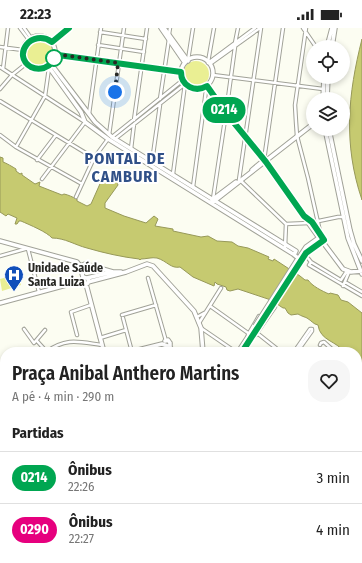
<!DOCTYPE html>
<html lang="pt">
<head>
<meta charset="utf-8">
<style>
	:root { --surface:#fff; --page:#f6f6f6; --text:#222; --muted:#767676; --line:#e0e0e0 }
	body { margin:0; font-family:"Fira Sans Condensed",sans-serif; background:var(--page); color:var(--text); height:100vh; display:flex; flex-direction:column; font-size:15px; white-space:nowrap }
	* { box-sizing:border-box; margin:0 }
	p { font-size:13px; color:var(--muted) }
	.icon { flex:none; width:22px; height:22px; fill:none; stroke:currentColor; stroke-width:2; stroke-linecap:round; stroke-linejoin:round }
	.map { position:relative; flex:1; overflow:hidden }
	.side { position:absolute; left:0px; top:319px; width:362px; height:216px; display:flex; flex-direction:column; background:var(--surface); border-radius:16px 16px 0 0; box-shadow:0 2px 6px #0003 }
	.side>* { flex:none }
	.badge { padding:0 8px; border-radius:13px; font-size:14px; line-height:26px }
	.controls { position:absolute; left:306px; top:12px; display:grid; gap:8px }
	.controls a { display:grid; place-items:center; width:44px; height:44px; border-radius:50%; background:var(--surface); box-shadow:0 2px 6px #0003; font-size:20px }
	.you { position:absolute; width:20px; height:20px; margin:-10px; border:3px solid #fff; border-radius:50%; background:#1a73e8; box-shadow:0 0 0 6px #1a73e833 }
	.map>.badge { position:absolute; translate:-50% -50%; box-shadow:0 0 0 2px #fff }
	h2 { padding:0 12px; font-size:15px; line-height:36px }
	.round { display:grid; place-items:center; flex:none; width:42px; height:42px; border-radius:16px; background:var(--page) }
	.head { display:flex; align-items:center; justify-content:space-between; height:68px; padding:0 12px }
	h1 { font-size:19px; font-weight:600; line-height:30px }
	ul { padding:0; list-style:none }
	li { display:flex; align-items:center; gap:12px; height:52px; padding:0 12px; border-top:1px solid var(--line) }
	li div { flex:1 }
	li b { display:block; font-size:15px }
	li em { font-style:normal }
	li .badge { min-width:44px; font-weight:700; text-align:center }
	.status { display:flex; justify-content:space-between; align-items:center; height:28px; padding:0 20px; background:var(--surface); direction:ltr }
	.status svg { height:11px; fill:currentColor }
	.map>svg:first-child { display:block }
	.green { fill:#eaef93 }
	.water { fill:#c6ca70; stroke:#979959 }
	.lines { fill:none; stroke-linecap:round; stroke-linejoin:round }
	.street-casing { stroke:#a1a298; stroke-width:4.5 }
	.secondary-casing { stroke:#a1a298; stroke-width:5.5 }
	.primary-casing { stroke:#a1a298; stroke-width:6 }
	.street { stroke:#fff; stroke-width:2.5 }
	.secondary { stroke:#fff; stroke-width:3.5 }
	.primary { stroke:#fff; stroke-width:4.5 }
	.secondary-bridge-casing { stroke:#a1a298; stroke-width:5.5; stroke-linecap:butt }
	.secondary-bridge { stroke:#fff; stroke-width:3.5 }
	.line-casing { stroke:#fff; stroke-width:9 }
	.line { stroke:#00a651; stroke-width:6 }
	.walk { stroke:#282824; stroke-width:4; stroke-dasharray:0 7.2 }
	.stop-dot { fill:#fff; stroke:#00a651; stroke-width:2 }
	.labels { text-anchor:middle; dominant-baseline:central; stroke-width:4; stroke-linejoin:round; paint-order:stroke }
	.poi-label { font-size:12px; font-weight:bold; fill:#282824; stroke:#fff; text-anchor:start }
	.district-label { font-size:16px; font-weight:bold; letter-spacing:1px; fill:#305088; stroke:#fff }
</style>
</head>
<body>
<div class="status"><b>22:23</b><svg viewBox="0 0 49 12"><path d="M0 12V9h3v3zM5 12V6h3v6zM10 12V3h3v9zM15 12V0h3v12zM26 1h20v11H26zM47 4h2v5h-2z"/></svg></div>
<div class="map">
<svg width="362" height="535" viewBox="0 0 362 535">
	<rect width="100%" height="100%" fill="#fcfdf2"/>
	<!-- green -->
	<path class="green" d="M25 24a14 14 0 1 1 28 0a14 14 0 1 1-28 0Z
		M183 46a13 13 0 1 1 26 0a13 13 0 1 1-26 0Z
		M18 246 21 257 2 263 0 251Z
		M288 530H334V535H295L294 532 289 533Z"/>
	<!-- water -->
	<path class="water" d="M362 11V172C343 116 348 66 362 11Z
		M0 129 3 130V134C6 135 13 139 16 141V143L20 146 22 145V147L35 156 40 154 39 158 62 167 64 166C69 167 72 169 77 171V173L87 178 91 176 103 149 108 148 111 153 117 154 118 157 105 175V180L124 188 146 195 154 188 158 191 155 198 173 201V203L201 209 208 208 217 213 232 214 238 218 248 220 269 229 268 231 273 233 274 231 300 248 305 252H308C312 258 322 263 329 266L330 265 338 267 341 272 348 274 362 285V338L357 335V324H344C337 313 320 313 318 297 313 296 312 293 307 290 305 289 301 288 298 286L291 287 288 285 285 280H283L271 272 238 261 230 263 227 262 226 259 217 256 215 254 214 258 193 249 180 239C171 241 167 233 157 230 152 229 146 231 141 231L140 232 139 231C122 229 104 225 87 220 75 217 65 210 52 210 47 204 30 197 21 193H19L17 196H15L17 190 8 186 6 188 0 184Z
		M362 488V535H338L339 530H357V490Z"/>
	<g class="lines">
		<!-- street casing -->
		<g class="street-casing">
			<path id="street" d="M20 0 29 12
				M24 0 31 10
				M303 0 316 19
				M306 0 295 77 296 94 297 108 308 150 321 208
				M100 4 146 11
				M169 6 170 0
				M52 14 69 0
				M235 15 238 0
				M98 17 144 24
				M0 19 23 22
				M188 32 193 0
				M208 34 214 0
				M208 35 255 0
				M210 36 260 0
				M0 39 85 94 42 151
				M3 41 8 0
				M213 47 323 61
				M0 61 12 47 27 35
				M160 71 169 11
				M0 73 94 130
				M89 86 101 0
				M134 92 147 0
				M0 107 16 119 82 156
				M109 107 124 0
				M112 109 183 52
				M115 111 185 56
				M16 119 45 68 49 40
				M131 121 134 96
				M37 132 56 107
				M264 132 283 0
				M152 134 160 77
				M173 146 185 56
				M239 152 261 0
				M241 153 286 196
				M193 159 205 70 206 62 204 59
				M76 169 94 130 108 111
				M213 171 226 85 235 19
				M286 196 309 195 338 189H343
				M285 220 286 196
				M28 221 39 264
				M307 225V229L311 234 339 251 341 252 347 243
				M0 228 25 221
				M311 234 309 237 362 268
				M148 250 166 313
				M345 254 362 264
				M343 258 349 244
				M210 278 248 305
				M122 287 156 277
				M197 289 206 284
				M123 290 132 324
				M199 295 221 260
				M201 300 236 324
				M24 301 34 315 45 302
				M257 305 281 324
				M77 307 71 284 91 277
				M248 307 259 288
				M254 309 275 279 272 277
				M100 310 126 302
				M37 313 47 324
				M320 317 321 315 324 314 335 324
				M46 324C67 309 79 314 102 317
				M294 324 310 301H312V303L297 324
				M338 324V323
				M0 345 5 343
				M357 345 362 348
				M357 427 362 426
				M0 441 5 439
				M5 483V484
				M84 530 92 535
				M126 530 133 535
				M212 530 219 535
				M276 530V535
				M51 535 56 530
				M153 535 157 530
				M196 535 200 530"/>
		</g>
		<!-- secondary casing -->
		<g class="secondary-casing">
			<path id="secondary" d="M161 0 185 35
				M164 0 188 33
				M23 24a16 16 0 1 1 32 0a16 16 0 1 1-32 0Z
				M327 19 332 0
				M332 19 335 0
				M55 26 181 44
				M181 45a16 16 0 1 1 32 0a16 16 0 1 1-32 0Z
				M51 36 95 94 112 109 296 223 295 225 293 226
				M48 38 81 84 85 94
				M207 58 226 85 265 134 319 210
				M323 71 324 49
				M327 71 328 49
				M85 94 108 111 293 226 298 230
				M325 101 348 210 362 246
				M329 101 350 202 354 216 362 233
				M252 142 264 132
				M212 172 236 154
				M213 174 313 96
				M0 213 77 234 80 238
				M322 213 343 241 351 244 362 243
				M298 231 306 219 320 209
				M300 233 308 222 322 213
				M80 238 85 236 113 244H121
				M80 238 83 249
				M81.5 253a3.5 3.5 0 1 1 7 0a3.5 3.5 0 1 1-7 0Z
				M87 250 112 244
				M88 254 126 244 147 236 153 238 194 283 201 300 203 324
				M86 256 104 324
				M0 275 81 253
				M165 313 168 312 170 315
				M170 315V319L173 324
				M130 324 162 316 170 319
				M238 324 255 298
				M242 324 258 300
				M357 369 362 362
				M357 375 362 369
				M280 530 281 535
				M286 530 287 535
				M94 535 97 530
				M99 535 102 530"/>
		</g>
		<!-- primary casing -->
		<g class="primary-casing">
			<path id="primary" d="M0 385 5 393
				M0 406 5 414
				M0 420 5 432
				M42 530 44 535
				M46 530 48 535"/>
		</g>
		<!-- street -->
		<use href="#street" class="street"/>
		<!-- secondary -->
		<use href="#secondary" class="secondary"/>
		<!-- primary -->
		<use href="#primary" class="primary"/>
		<!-- secondary-bridge casing -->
		<g class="secondary-bridge-casing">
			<path id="secondary-bridge" d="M255 298 297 232
				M258 300 300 233"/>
		</g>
		<!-- secondary-bridge -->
		<use href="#secondary-bridge" class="secondary-bridge"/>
	</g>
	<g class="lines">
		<!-- line casing -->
		<g class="line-casing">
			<path id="line" d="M69 0 52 14C32 0 11 27 31 39 35 41 40 41 44 40 50 38 54 33 55 26L58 27 181 44C181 58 195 65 207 58L226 85 266 134 304 188 312 194 324 212 306 225 242 324"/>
		</g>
		<!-- line -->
		<use href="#line" class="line"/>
		<!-- walk -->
		<path class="walk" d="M54 30 55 26 118 35 115 64"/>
	</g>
	<!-- icons -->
	<defs>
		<g id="hospital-pin" transform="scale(1)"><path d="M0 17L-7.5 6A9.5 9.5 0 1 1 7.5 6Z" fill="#114fba" stroke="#fff"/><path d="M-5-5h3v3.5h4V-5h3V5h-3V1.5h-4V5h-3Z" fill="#fff"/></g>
	</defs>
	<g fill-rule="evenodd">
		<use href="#hospital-pin" x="14" y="247"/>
	</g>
	<!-- markers -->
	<circle class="stop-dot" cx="54" cy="30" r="8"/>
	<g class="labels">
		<!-- poi labels -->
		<g class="poi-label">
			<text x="28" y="240">Unidade Saúde<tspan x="28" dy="14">Santa Luiza</tspan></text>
		</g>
		<!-- district labels -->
		<g class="district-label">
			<text x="125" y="130">PONTAL DE<tspan x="125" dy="18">CAMBURI</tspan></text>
		</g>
	</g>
</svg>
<div class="controls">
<a><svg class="icon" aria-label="locate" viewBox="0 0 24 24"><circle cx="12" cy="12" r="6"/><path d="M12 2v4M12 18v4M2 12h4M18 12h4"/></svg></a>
<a><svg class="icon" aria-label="layers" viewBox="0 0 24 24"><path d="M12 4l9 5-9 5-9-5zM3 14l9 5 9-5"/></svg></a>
</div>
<div class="you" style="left:115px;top:64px"></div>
<b class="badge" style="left:224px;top:82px;background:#00a651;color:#fff">0214</b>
<section class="side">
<div class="head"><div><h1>Praça Anibal Anthero Martins</h1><p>A pé · 4 min · 290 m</p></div><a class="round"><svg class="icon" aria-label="heart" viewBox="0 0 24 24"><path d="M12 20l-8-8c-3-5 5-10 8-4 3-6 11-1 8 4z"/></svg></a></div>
<h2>Partidas</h2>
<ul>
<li><span class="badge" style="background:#00a651;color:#fff">0214</span><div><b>Ônibus</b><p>22:26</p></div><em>3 min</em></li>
<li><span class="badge" style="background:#e6007e;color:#fff">0290</span><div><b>Ônibus</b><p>22:27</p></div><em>4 min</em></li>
</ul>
</section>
</div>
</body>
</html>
